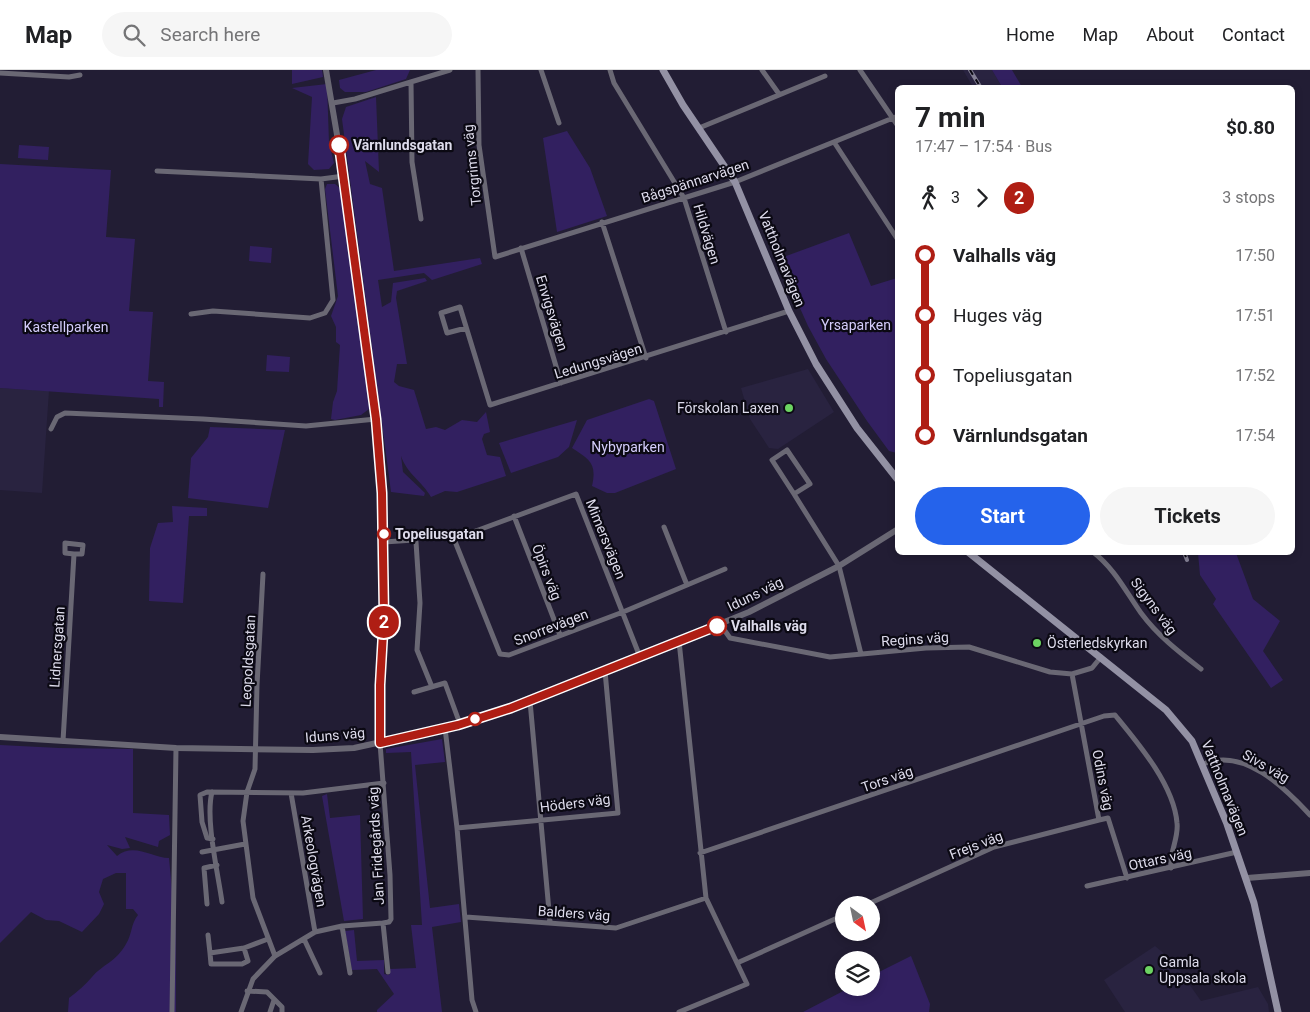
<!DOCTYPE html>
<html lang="en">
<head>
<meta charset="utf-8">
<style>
	:root { --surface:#fff; --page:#f6f6f6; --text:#202124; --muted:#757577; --line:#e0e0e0; --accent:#2563eb }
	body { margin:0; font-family:Roboto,sans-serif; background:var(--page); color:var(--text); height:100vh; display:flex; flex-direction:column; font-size:19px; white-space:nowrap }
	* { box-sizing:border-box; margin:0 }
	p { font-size:16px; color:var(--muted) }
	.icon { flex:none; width:28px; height:28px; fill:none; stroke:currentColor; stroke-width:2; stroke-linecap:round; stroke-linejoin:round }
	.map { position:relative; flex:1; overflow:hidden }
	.panel { position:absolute; left:895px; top:15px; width:400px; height:470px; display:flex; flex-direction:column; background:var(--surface); border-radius:8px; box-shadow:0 2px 8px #0003 }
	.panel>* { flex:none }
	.badge { padding:0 10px; border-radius:16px; font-size:18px; line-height:32px }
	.needle { width:32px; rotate:147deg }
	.buttons { position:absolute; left:835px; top:826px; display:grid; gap:10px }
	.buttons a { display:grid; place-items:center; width:45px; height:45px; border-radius:50%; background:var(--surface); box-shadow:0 2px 8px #0003; font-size:25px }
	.map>.badge { position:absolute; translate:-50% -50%; box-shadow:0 0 0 2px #fff }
	.legs { display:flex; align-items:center; gap:8px; height:55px; padding:0 20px; font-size:16px }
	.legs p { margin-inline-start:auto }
	.headline { display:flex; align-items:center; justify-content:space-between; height:85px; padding:0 20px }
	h1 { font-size:28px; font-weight:700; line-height:38px }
	.primary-button { display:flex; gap:10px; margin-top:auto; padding:10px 20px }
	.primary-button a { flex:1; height:58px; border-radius:30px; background:var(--accent); color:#fff; font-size:20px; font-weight:700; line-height:58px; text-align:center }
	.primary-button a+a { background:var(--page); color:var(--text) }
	ul { padding:0 20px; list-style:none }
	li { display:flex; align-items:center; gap:18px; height:60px; font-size:19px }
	li i { display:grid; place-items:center; width:8px; height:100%; margin:0 6px; background:currentColor }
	li i::after { content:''; width:12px; height:12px; margin:-6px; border:4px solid; border-radius:50%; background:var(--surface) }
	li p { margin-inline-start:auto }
	li:first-child i { background:linear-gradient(#0000 50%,currentColor 0) }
	li:last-child i { background:linear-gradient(currentColor 50%,#0000 0) }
	header { display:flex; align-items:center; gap:30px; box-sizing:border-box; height:70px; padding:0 25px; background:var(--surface); border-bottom:1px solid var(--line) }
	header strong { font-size:24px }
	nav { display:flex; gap:28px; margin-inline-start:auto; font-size:18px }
	.search { width:350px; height:45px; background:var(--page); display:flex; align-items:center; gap:12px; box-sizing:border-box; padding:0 18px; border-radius:28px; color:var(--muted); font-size:19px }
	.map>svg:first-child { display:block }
	.built { fill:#292340 }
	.green { fill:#322060 }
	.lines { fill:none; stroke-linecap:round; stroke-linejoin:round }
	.minor { stroke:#6a6874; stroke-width:5 }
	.tertiary { stroke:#6a6874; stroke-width:6 }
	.secondary { stroke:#9391a4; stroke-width:7 }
	.rail-casing { stroke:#848094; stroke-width:4 }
	.rail { stroke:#0b0913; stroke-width:2; stroke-dasharray:5.5; stroke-linecap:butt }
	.line-1-casing { stroke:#fff; stroke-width:11 }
	.line-1 { stroke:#af1e14; stroke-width:8 }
	.stop-1-dot { fill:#fff; stroke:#af1e14; stroke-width:2.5 }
	.poi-dot { fill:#6cd362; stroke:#0b0913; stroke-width:2 }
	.labels { text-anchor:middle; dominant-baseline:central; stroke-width:4.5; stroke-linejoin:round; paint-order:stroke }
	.stop-label { font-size:14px; font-weight:bold; fill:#dedcec; stroke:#0b0913; text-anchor:start }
	.street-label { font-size:14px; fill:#dedcec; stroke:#0b0913 }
	.park-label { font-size:14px; fill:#d4cdfb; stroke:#0b0913 }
	.poi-label { font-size:14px; fill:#dedcec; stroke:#0b0913; text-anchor:start }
</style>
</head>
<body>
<header>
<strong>Map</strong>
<div class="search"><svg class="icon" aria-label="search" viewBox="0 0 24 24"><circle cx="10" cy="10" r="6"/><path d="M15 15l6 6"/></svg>Search here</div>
<nav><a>Home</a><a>Map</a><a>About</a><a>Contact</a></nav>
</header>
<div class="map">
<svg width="1310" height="942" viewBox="0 0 1310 942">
	<rect width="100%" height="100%" fill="#221d34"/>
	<!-- built -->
	<path class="built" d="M963 0H992L1002 17H973Z
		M808 299 834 342 778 379 769 378 750 349 741 318Z
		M0 318 49 321 42 423 0 420Z
		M1155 876 1173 891 1201 931 1258 917 1268 934 1269 942H1125L1104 910Z"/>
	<!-- green -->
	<path class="green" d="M292 0H322L323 7 292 14Z
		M376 0H410L406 9 366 22H345L340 18 339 10Z
		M992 0H1012L1022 17H1002Z
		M327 14 329 73 334 93 329 99 314 100 308 94 312 27 292 18Z
		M376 27 379 102 365 91 370 114 382 118 394 201 480 188 482 194 432 210 424 203 378 210 382 237 391 232 393 213 425 208 427 211 397 221 396 228 407 294H397L394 312 399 316 414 320 426 359 436 357 445 360 462 350 477 352 486 342 490 362 484 364 482 369 487 385 500 387 506 406 457 422 445 421 431 427C422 411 407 404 401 386L403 402 425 423 424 426 391 422 342 49 346 37Z
		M567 61 590 98 607 146 557 162 543 68Z
		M19 75 49 77 48 90 18 88Z
		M0 94 111 100 106 167 135 169 129 241 153 242 148 311 164 312 163 337H159V329L0 318Z
		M327 114H335L341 119 343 128 369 335V339L361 345 335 350 331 349 333 332 337 321 340 275 336 272V257L331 246 338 226 325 119Z
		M849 163 871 216 897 208V383L889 381 867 351 826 289 808 256 778 189Z
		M250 176 272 178 271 193 249 191Z
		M267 285 290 287 289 302 266 301Z
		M649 329 654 331 676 399 615 423H607L592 416C597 393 590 390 572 378L587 350Z
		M577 350 569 377 558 387 511 403 499 373Z
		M210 357 285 360 268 438 188 428 191 388 208 367Z
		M172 436 207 438V446H189L183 533 149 531 150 478 158 453 173 452Z
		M1198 483H1236L1253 529 1280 551 1263 581 1283 610 1271 618 1213 534 1216 529 1200 505Z
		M442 669 445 692 415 695 430 838 459 834 461 852 432 857 442 942H377V940L394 924 377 899 352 900 345 861 354 860 357 891 384 890V904L389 905 390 899 416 898 411 855H422L411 682 386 683V679Z
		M0 675 59 678 133 679V743L169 745 170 765 159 771 158 777 125 767 130 778 122 779 107 775 117 786C134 772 152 788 169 788L176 862V942H68L69 928C78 921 85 915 92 907 103 894 116 892 126 874 132 865 131 853 138 845L133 839H126V803H116L103 809 99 822 104 834 99 844 82 862 59 851 46 850 31 842 0 873Z
		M327 724 330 748 360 745 363 849 344 851 322 726Z
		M911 886 930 934 929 942H803L849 918H871V906Z"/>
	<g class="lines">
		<!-- minor -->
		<path class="minor" d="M478 0 479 75 495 187 735 112 898 46
			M541 0 559 53
			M610 0 614 13 684 128 726 262
			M762 0 779 24
			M860 0 898 56
			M0 3 69 7 80 5
			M411 12 412 92 421 149
			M333 33 355 29 450 0
			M699 58 825 6
			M834 72 898 170
			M157 101 321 109 344 106
			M602 152 646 288
			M521 178 561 313
			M191 244 213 241 310 248 325 243 333 230 321 109
			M466 258 447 263 441 243 460 237 490 335 789 241
			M51 359 57 347 65 343 203 349 306 356 376 349
			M794 424 772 390 787 380 810 414 794 424 839 496 861 584
			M514 446 560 565
			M664 457 687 515
			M384 472 414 470 416 472 420 533 417 580 432 617
			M1093 482C1115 499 1126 522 1141 543 1158 566 1179 582 1201 599
			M263 504 257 615 255 699 247 722 243 751 253 828 275 886
			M725 561 730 568 830 587 926 578 969 577 1050 602 1072 604 1092 598 1101 587
			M679 571 706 828 747 914 679 942
			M640 587 576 424 454 469 500 584 509 585 623 542 725 499
			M1072 604 1099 750 1108 748 1127 808
			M414 622 445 613 460 654
			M530 631 550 852
			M445 658 457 758 472 930 476 942
			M63 671 74 484 65 483V473L83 475 82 484H74
			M380 673 390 805 391 849 389 852 383 853 388 902
			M1203 694C1244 677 1284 717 1310 745
			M212 722C205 749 218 803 222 832
			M291 723 315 862
			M457 758 618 743 605 601
			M213 769 207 768 202 752 200 725 207 722 303 723 384 713
			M202 782 245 774
			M700 783 1104 646 1115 645C1138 673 1174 715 1177 753 1179 768 1169 783 1171 798
			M1087 816 1237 782
			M207 834 204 798 217 795
			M866 835 994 777 1099 750
			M466 847 616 858 706 828
			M342 856 350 903
			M208 865 210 883
			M304 869 320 903
			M244 878 248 891 242 894H211L210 883 244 878 268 869
			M737 893 844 845
			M247 921 267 922 282 937V942
			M172 942 176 678
			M241 942 253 909 275 886 315 862 342 856 383 853
			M270 942 274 930"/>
		<!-- tertiary -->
		<path class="tertiary" d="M326 0 344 106 376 349 385 496 380 673
			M0 667 176 678 313 680 354 678 445 658 530 631 749 542 839 496 898 459
			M1247 808 1310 803"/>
		<!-- secondary -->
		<path class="secondary" d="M663 0 683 35 735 112 789 241 816 294 857 358 898 410
			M968 482 1166 640 1192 671 1227 754 1254 833 1278 942"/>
		<!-- rail casing -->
		<g class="rail-casing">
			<path id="rail" d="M970 0 981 18
				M1184 482 1187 490"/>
		</g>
		<!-- rail -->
		<use href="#rail" class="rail"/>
	</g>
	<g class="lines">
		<!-- line-1 casing -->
		<g class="line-1-casing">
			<path id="line-1" d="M339 75 376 349 382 423 384 545 380 615V673L458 655 511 638 717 556"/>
		</g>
		<!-- line-1 -->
		<use href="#line-1" class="line-1"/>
	</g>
	<!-- markers -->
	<g class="stop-1-dot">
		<circle cx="339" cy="75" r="9"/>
		<circle cx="384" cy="464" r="6"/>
		<circle cx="717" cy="556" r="9"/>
		<circle cx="475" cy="649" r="6"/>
	</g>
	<g class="poi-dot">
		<circle cx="789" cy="338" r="5"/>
		<circle cx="1037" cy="573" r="5"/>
		<circle cx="1149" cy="900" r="5"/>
	</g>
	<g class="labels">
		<!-- stop labels -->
		<g class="stop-label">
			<text x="353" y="75">Värnlundsgatan</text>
			<text x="395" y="464">Topeliusgatan</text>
			<text x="731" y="556">Valhalls väg</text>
		</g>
		<!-- street labels -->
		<g class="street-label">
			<text transform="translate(472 95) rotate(-96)">Torgrims väg</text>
			<text transform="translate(695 111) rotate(-18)">Bågspännarvägen</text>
			<text transform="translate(707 164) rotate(73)">Hildvägen</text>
			<text transform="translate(782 189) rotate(68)">Vattholmavägen</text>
			<text transform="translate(552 243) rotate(73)">Envigsvägen</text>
			<text transform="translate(598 291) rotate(-17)">Ledungsvägen</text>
			<text transform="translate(606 469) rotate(68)">Mimersvägen</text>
			<text transform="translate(547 502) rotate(69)">Öpirs väg</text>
			<text transform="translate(755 524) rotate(-26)">Iduns väg</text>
			<text transform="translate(1154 536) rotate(53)">Sigyns väg</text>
			<text transform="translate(551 557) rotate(-21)">Snorrevägen</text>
			<text transform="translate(915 569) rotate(-4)">Regins väg</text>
			<text transform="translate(57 577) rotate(-86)">Lidnersgatan</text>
			<text transform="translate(248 591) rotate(-87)">Leopoldsgatan</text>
			<text transform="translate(335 665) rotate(-5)">Iduns väg</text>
			<text transform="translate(1266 696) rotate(30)">Sivs väg</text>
			<text transform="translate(887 709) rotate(-19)">Tors väg</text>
			<text transform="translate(1103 710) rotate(79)">Odins väg</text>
			<text transform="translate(1225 718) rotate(68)">Vattholmavägen</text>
			<text transform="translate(575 733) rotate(-7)">Höders väg</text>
			<text transform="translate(976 775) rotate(-21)">Frejs väg</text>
			<text transform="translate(376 776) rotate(-93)">Jan Fridegårds väg</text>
			<text transform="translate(1160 789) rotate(-12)">Ottars väg</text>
			<text transform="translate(314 791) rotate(80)">Arkeologvägen</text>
			<text transform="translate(574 843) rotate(4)">Balders väg</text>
		</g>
		<!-- park labels -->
		<g class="park-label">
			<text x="856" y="255">Yrsaparken</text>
			<text x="66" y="257">Kastellparken</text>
			<text x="628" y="377">Nybyparken</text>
		</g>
		<!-- poi labels -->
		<g class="poi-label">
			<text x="779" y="338" text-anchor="end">Förskolan Laxen</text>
			<text x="1047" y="573">Österledskyrkan</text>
			<text x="1159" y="892">Gamla<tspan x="1159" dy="16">Uppsala skola</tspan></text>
		</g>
	</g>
</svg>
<div class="buttons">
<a><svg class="needle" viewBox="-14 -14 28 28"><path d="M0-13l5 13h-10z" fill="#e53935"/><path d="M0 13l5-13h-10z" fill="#757577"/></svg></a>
<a><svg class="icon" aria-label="layers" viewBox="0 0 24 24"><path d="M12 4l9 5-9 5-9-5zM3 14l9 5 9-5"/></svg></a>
</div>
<b class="badge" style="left:384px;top:552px;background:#af1e14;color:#fff">2</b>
<section class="panel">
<div class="headline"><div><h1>7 min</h1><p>17:47 – 17:54 · Bus</p></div><b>$0.80</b></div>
<div class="legs"><svg class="icon" aria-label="walk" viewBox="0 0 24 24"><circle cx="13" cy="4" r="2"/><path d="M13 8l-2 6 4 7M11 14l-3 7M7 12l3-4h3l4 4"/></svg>3<svg class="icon" aria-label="forward" viewBox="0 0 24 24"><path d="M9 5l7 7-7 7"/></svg><b class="badge" style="background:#af1e14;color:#fff">2</b><p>3 stops</p></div>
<ul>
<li><i style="color:#af1e14"></i><b>Valhalls väg</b><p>17:50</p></li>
<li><i style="color:#af1e14"></i><span>Huges väg</span><p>17:51</p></li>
<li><i style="color:#af1e14"></i><span>Topeliusgatan</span><p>17:52</p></li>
<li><i style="color:#af1e14"></i><b>Värnlundsgatan</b><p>17:54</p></li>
</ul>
<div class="primary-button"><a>Start</a><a>Tickets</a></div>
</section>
</div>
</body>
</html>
